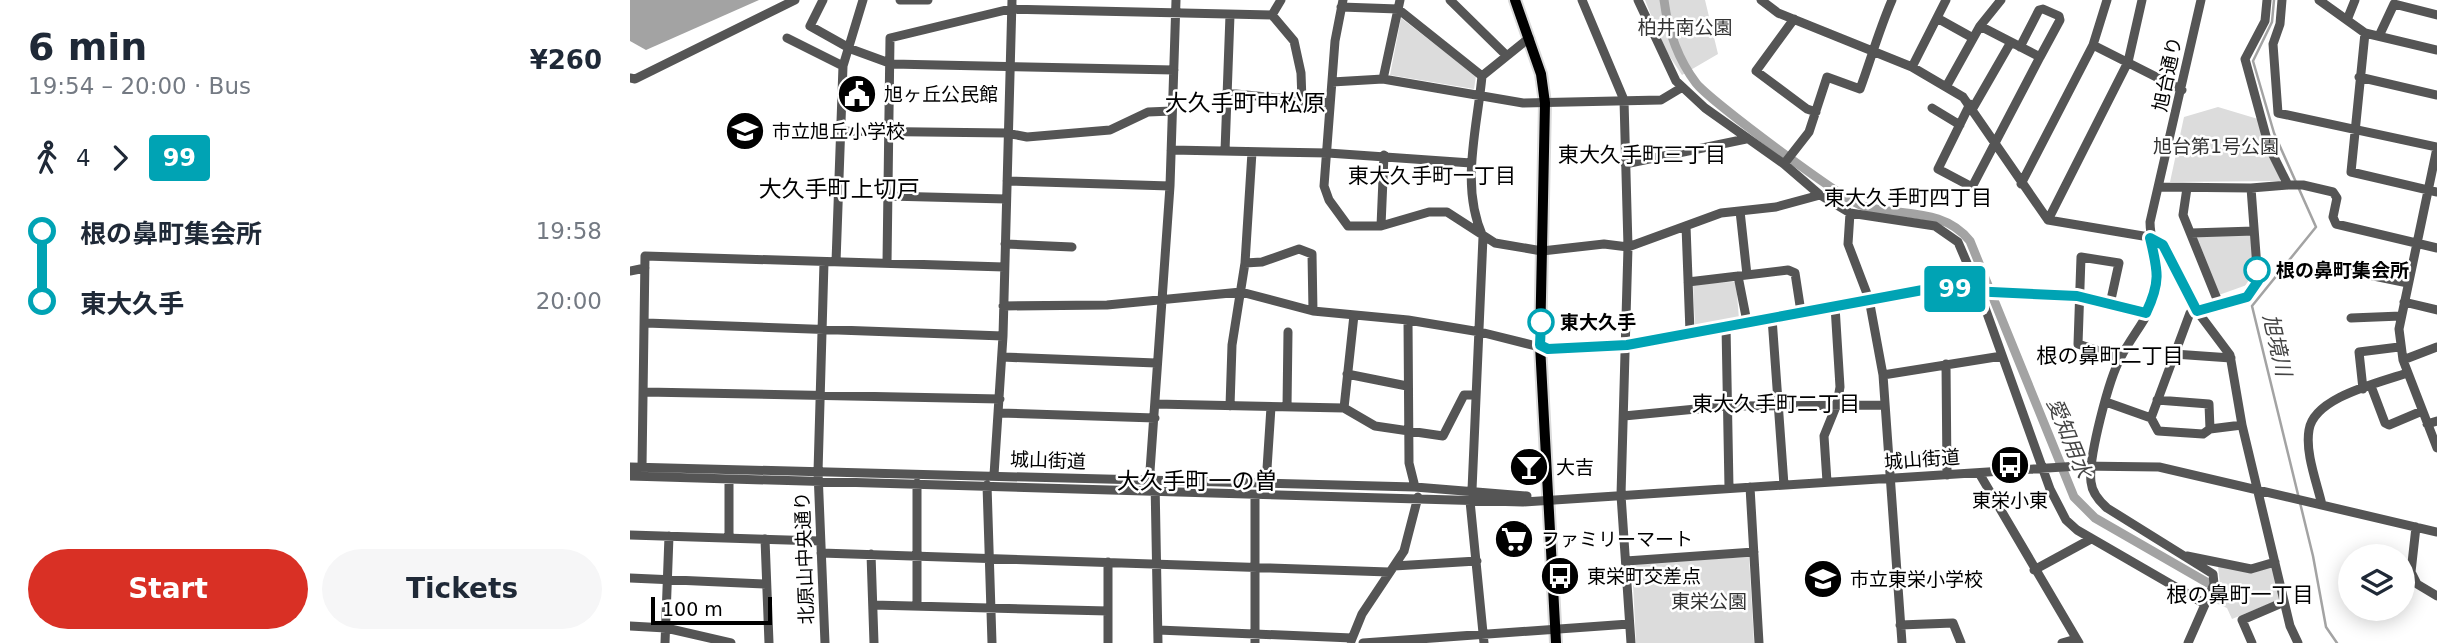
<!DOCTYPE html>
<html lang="en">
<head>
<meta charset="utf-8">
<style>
	:root { --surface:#fff; --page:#f6f6f7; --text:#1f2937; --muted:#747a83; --accent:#d93025 }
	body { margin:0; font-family:"DejaVu Sans","Noto Sans JP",sans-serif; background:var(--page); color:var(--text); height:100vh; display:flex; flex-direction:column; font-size:26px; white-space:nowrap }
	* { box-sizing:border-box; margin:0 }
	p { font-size:23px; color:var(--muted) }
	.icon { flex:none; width:38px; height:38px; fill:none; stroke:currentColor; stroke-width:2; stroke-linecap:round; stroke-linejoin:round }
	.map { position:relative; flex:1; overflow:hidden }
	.sheet { display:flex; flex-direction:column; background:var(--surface); width:630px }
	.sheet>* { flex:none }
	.badge { padding:0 14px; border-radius:5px; font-size:24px; line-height:46px }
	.controls { position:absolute; left:1708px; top:544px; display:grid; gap:14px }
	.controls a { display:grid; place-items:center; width:77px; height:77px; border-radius:50%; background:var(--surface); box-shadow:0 4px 18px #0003; font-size:35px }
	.scale { position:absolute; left:21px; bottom:18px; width:121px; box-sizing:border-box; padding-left:7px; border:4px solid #000; border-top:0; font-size:19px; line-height:24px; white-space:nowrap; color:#000; -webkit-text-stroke:5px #fff; paint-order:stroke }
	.map>.badge { position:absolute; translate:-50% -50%; box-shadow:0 0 0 4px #fff }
	.legs { display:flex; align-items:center; gap:10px; height:77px; padding:0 28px; font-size:23px }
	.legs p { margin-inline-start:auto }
	.head { display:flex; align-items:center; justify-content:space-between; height:119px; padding:0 28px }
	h1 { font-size:38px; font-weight:600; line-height:52px }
	.primary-button { display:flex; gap:14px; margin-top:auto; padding:14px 28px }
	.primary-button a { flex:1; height:80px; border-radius:42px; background:var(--accent); color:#fff; font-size:28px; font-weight:600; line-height:80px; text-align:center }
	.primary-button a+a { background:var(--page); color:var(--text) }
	ul { padding:0 28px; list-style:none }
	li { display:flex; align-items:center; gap:24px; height:70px; font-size:26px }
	li i { display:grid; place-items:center; width:10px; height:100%; margin:0 9px; background:currentColor }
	li i::after { content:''; width:18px; height:18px; margin:-9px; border:5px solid; border-radius:50%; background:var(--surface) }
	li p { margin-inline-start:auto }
	li:first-child i { background:linear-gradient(#0000 50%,currentColor 0) }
	li:last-child i { background:linear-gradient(currentColor 50%,#0000 0) }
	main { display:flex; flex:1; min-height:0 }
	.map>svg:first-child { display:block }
	.green { fill:#dcdcdc }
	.water { fill:#a3a3a3 }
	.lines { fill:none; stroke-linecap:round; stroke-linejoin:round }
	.stream { stroke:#a3a3a3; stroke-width:2.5 }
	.canal { stroke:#a3a3a3; stroke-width:9 }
	.major-casing { stroke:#dbdbdb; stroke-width:14 }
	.minor { stroke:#555; stroke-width:9 }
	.major { stroke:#000; stroke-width:10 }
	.line-1-casing { stroke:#fff; stroke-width:16 }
	.line-1 { stroke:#00a3b4; stroke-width:10 }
	.stop-1-dot { fill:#fff; stroke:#00a3b4; stroke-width:3.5 }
	.labels { text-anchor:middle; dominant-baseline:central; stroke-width:5; stroke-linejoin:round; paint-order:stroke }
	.park-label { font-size:19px; fill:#333; stroke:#fff }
	.street-label { font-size:19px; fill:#000; stroke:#fff }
	.poi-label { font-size:19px; fill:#000; stroke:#fff; text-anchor:start }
	.stop-label { font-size:19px; font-weight:bold; fill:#000; stroke:#fff; text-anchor:start }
	.neighbourhood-label { font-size:21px; fill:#000; stroke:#fff }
	.water-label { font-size:21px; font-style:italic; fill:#444; stroke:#fff }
	.quarter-label { font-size:23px; fill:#000; stroke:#fff }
</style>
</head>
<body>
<main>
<section class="sheet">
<div class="head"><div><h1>6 min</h1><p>19:54 – 20:00 · Bus</p></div><b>¥260</b></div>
<div class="legs"><svg class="icon" aria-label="walk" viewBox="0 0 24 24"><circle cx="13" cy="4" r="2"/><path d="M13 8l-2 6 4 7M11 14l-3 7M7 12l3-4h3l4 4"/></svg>4<svg class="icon" aria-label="forward" viewBox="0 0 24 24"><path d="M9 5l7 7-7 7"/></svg><b class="badge" style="background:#00a3b4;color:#fff">99</b></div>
<ul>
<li><i style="color:#00a3b4"></i><b>根の鼻町集会所</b><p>19:58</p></li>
<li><i style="color:#00a3b4"></i><b>東大久手</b><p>20:00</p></li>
</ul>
<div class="primary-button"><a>Start</a><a>Tickets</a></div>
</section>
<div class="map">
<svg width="1807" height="643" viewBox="0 0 1807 643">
	<rect width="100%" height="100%" fill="#fff"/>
	<!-- green -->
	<path class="green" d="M1015 0H1075L1088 54 1052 75 1034 48Z
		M771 18 846 76 844 89 760 75Z
		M1588 107 1628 119 1652 176 1650 181 1540 182 1554 117Z
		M1621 231 1628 281 1586 296 1566 236Z
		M1106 282 1109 319 1065 326 1063 283Z
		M1119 557 1124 643H1006L1002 564Z
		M1588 566H1642L1651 599 1602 619 1597 608 1583 602 1590 585Z"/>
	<!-- water -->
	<path class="water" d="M0 0H129L16 50 0 41Z"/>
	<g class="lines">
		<!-- stream -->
		<path class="stream" d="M1644 0 1642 22 1623 61 1644 133 1686 227 1622 306 1683 556 1696 627 1707 643"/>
		<!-- canal -->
		<path class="canal" d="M1034 0C1038 31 1047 58 1066 83 1079 100 1213 200 1233 206 1271 217 1313 207 1340 241L1444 497 1465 518 1578 583"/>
		<!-- major casing -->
		<g class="major-casing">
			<path id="major" d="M885 0 911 74 915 103 910 345 926 643"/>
		</g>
		<!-- minor -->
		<path class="minor" d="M193 0 180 26 221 49 262 64 544 70
			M270 0H298
			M713 0 705 41 694 186 699 200 718 226H751L799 212H817L865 243 912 251 974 244 998 247 1091 213 1146 207 1190 195
			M820 0 876 55
			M952 0 994 100 998 247 991 495 1001 643
			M1008 0 1046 81 1075 108 1154 164 1190 195 1220 213 1305 226 1328 242 1349 291 1420 489 1436 520 1447 530 1575 604
			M1131 0 1148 13 1282 67 1333 97 1418 220 1525 238 1533 245 1567 311 1600 355 1612 425 1660 626 1668 643
			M1652 0 1650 24 1643 44 1648 113 1807 147
			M1689 0 1735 33 1807 50
			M711 7 768 9 852 76
			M642 15 664 41 671 73 672 101
			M1307 18 1343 38
			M1164 19 1126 71 1177 109 1186 112
			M1717 20 1725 0
			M1735 33 1721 172 1807 192
			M1749 36 1764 4 1807 15
			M157 38 213 66
			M1463 45 1552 90
			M1390 47 1409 10 1413 9 1429 16 1430 20 1410 57
			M1282 67 1316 0
			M1729 77 1807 95
			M0 78 5 79 165 0
			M753 79 770 0
			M702 82 753 79 893 103 1031 100 1051 88
			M1316 87 1350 26 1371 0
			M596 93 700 103
			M1340 104 1308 169 1342 187 1410 57 1350 26
			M1302 108 1330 125
			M1343 108 1381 42
			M212 131 376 133 397 137 480 130 518 112 542 111
			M1807 148 1769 329 1773 360 1807 448
			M541 150 698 153 841 163
			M595 151 600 15
			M995 164 1116 139
			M1154 164 1179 132 1197 77 1230 89C1241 59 1249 30 1262 0
			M377 181 540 186
			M1391 184 1463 45 1477 0
			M1658 185H1673L1703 192 1707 198 1703 217 1706 224 1807 248
			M1530 187 1621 188 1658 185 1639 147 1615 59 1635 21 1637 0
			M1557 188 1553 215 1589 304
			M258 196 376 199
			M1110 211 1117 275
			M1220 213 1218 244 1239 299 1253 375 1272 643
			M1418 220 1498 62 1512 0
			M751 226 754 155
			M1056 226 1060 332
			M1561 233 1624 231
			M375 244 442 247
			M194 262 188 472 195 643
			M206 262 213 66 233 0
			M257 263 260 38 380 9 642 15 651 0
			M615 263 632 262 669 249 682 254 683 311
			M1700 267 1778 283
			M0 271 15 268
			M1108 276 1117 322
			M1058 282 1158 270 1165 273 1171 312
			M1774 302 1807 310
			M1480 304 1489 263 1451 257 1448 344 1490 358
			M373 306 477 305 611 292 683 311 778 320 850 332 918 349 997 345 1299 289 1447 296 1516 313
			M1142 318 1154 485
			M1721 318 1771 316
			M778 320 779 463 785 487
			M16 323 373 336
			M1096 326 1099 488
			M1544 354 1601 358
			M372 357 526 363
			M1773 360 1807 347
			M1316 364 1317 475
			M717 374 777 386
			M1253 375 1372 356
			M1741 386 1755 423 1759 425 1792 411
			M1733 389 1729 352 1769 347
			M15 392 370 399
			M1527 400 1579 404 1580 429
			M1476 402 1521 418
			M525 404 714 408 745 426 813 436 834 395H845
			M600 406 602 345 615 263 622 152
			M657 407 658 332
			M714 408 724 315
			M369 413 525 418
			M994 416 1097 406 1255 405
			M1797 424 1807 421
			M1612 425 1580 429 1573 434 1528 431 1521 418 1560 313 1617 297 1628 281 1621 188
			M0 467 785 487 897 496
			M12 467 15 256 374 267
			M1349 473 1449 643
			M364 475 373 336 382 0
			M0 476 893 502 1449 466 1529 467 1807 532
			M1197 482 1194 436 1207 404 1210 387 1205 306
			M287 483V606
			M636 484 641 407
			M357 485 362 643
			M1120 487 1129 643
			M842 490 853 237C830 186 847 130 852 76L899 38
			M625 495V643
			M840 501 854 643
			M1692 505C1687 483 1675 453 1679 430 1684 397 1749 383 1777 373
			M1786 527 1781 572 1787 584 1807 596
			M0 535 190 541
			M99 538V479
			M135 539 139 643
			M191 553 759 572
			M241 554 244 643
			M1557 556 1621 569 1645 562
			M996 561 1124 552
			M764 566 847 561
			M1404 570 1461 539
			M0 578 136 584
			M243 605 478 611
			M1270 625 1323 623 1331 643
			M0 626 36 628 101 643
			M528 630 722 638
			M721 641 732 614 774 551 788 497
			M35 643 39 536
			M478 643V562
			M528 643 525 481 520 471 540 186 546 0
			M733 643 999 624
			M1432 643 1446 639
			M1558 643 1584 584 1583 574 1477 508C1469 501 1462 493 1461 482 1458 458 1479 378 1491 357 1502 335 1521 315 1527 291 1533 268 1520 245 1520 222L1571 0
			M1622 643 1612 620 1654 602"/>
		<!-- major -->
		<use href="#major" class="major"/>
	</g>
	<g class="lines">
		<!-- line-1 casing -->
		<g class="line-1-casing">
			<path id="line-1" d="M911 322 910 345 918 349 997 345 1298 289 1447 296 1516 313C1531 282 1528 271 1520 238L1533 245 1567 311 1617 297 1628 281 1627 270"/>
		</g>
		<!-- line-1 -->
		<use href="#line-1" class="line-1"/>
	</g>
	<!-- icons -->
	<defs>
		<g id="civic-disc" transform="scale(2.0125)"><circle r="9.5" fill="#000" stroke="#fff"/><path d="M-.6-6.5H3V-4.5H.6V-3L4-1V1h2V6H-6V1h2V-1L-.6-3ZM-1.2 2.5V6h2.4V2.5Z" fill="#fff"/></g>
		<g id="school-disc" transform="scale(2.0125)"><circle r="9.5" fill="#000" stroke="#fff"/><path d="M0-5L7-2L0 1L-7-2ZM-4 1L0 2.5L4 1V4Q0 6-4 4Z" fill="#fff"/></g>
		<g id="bus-disc" transform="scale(2.0125)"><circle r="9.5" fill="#000" stroke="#fff"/><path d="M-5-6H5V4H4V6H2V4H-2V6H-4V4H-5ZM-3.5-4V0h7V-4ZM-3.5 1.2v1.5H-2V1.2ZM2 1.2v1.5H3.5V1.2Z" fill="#fff"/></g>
		<g id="bar-disc" transform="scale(2.0125)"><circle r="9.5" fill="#000" stroke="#fff"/><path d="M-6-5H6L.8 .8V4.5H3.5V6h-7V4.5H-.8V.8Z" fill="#fff"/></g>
		<g id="supermarket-disc" transform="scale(2.0125)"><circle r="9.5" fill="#000" stroke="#fff"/><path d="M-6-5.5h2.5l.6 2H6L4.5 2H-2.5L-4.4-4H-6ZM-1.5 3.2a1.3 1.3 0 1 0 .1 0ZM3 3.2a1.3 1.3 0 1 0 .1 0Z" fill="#fff"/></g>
	</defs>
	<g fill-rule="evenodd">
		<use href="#civic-disc" x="227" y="94"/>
		<use href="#school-disc" x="115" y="131"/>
		<use href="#bus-disc" x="1380" y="465"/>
		<use href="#bar-disc" x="899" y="467"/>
		<use href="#supermarket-disc" x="884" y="539"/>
		<use href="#bus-disc" x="930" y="576"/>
		<use href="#school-disc" x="1193" y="579"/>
	</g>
	<!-- markers -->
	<g class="stop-1-dot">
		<circle cx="1627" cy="270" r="12"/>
		<circle cx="911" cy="322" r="12"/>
	</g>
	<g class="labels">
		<!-- park labels -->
		<g class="park-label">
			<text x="1055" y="27">柏井南公園</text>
			<text x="1586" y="146">旭台第1号公園</text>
			<text x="1079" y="601">東栄公園</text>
		</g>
		<!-- street labels -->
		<g class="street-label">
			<text transform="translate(1537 74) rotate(-78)">旭台通り</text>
			<text transform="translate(1292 459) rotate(-4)">城山街道</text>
			<text transform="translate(418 460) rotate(2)">城山街道</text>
			<text transform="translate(174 558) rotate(-92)">北原山中央通り</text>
		</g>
		<!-- poi labels -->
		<g class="poi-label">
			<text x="254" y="94">旭ヶ丘公民館</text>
			<text x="142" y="131">市立旭丘小学校</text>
			<text x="926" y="467">大吉</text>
			<text x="1380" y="500" text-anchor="middle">東栄小東</text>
			<text x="911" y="539">ファミリーマート</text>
			<text x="957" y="576">東栄町交差点</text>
			<text x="1220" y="579">市立東栄小学校</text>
		</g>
		<!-- stop labels -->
		<g class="stop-label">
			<text x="1646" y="270">根の鼻町集会所</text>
			<text x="930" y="322">東大久手</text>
		</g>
		<!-- neighbourhood labels -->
		<g class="neighbourhood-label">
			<text x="1012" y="155">東大久手町三丁目</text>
			<text x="802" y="176">東大久手町一丁目</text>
			<text x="1278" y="198">東大久手町四丁目</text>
			<text x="1480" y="356">根の鼻町二丁目</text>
			<text x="1146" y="404">東大久手町二丁目</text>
			<text x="1610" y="595">根の鼻町一丁目</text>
		</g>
		<!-- water labels -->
		<g class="water-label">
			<text transform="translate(1647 345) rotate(77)">旭境川</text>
			<text transform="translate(1439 438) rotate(68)">愛知用水</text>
		</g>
		<!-- quarter labels -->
		<g class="quarter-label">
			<text x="615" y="103">大久手町中松原</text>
			<text x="209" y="189">大久手町上切戸</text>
			<text x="567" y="481">大久手町一の曽</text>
		</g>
	</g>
</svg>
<div class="controls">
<a><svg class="icon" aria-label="layers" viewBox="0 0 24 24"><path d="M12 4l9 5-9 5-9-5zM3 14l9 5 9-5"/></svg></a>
</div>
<div class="scale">100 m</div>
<b class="badge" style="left:1325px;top:289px;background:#00a3b4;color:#fff">99</b>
</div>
</main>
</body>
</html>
